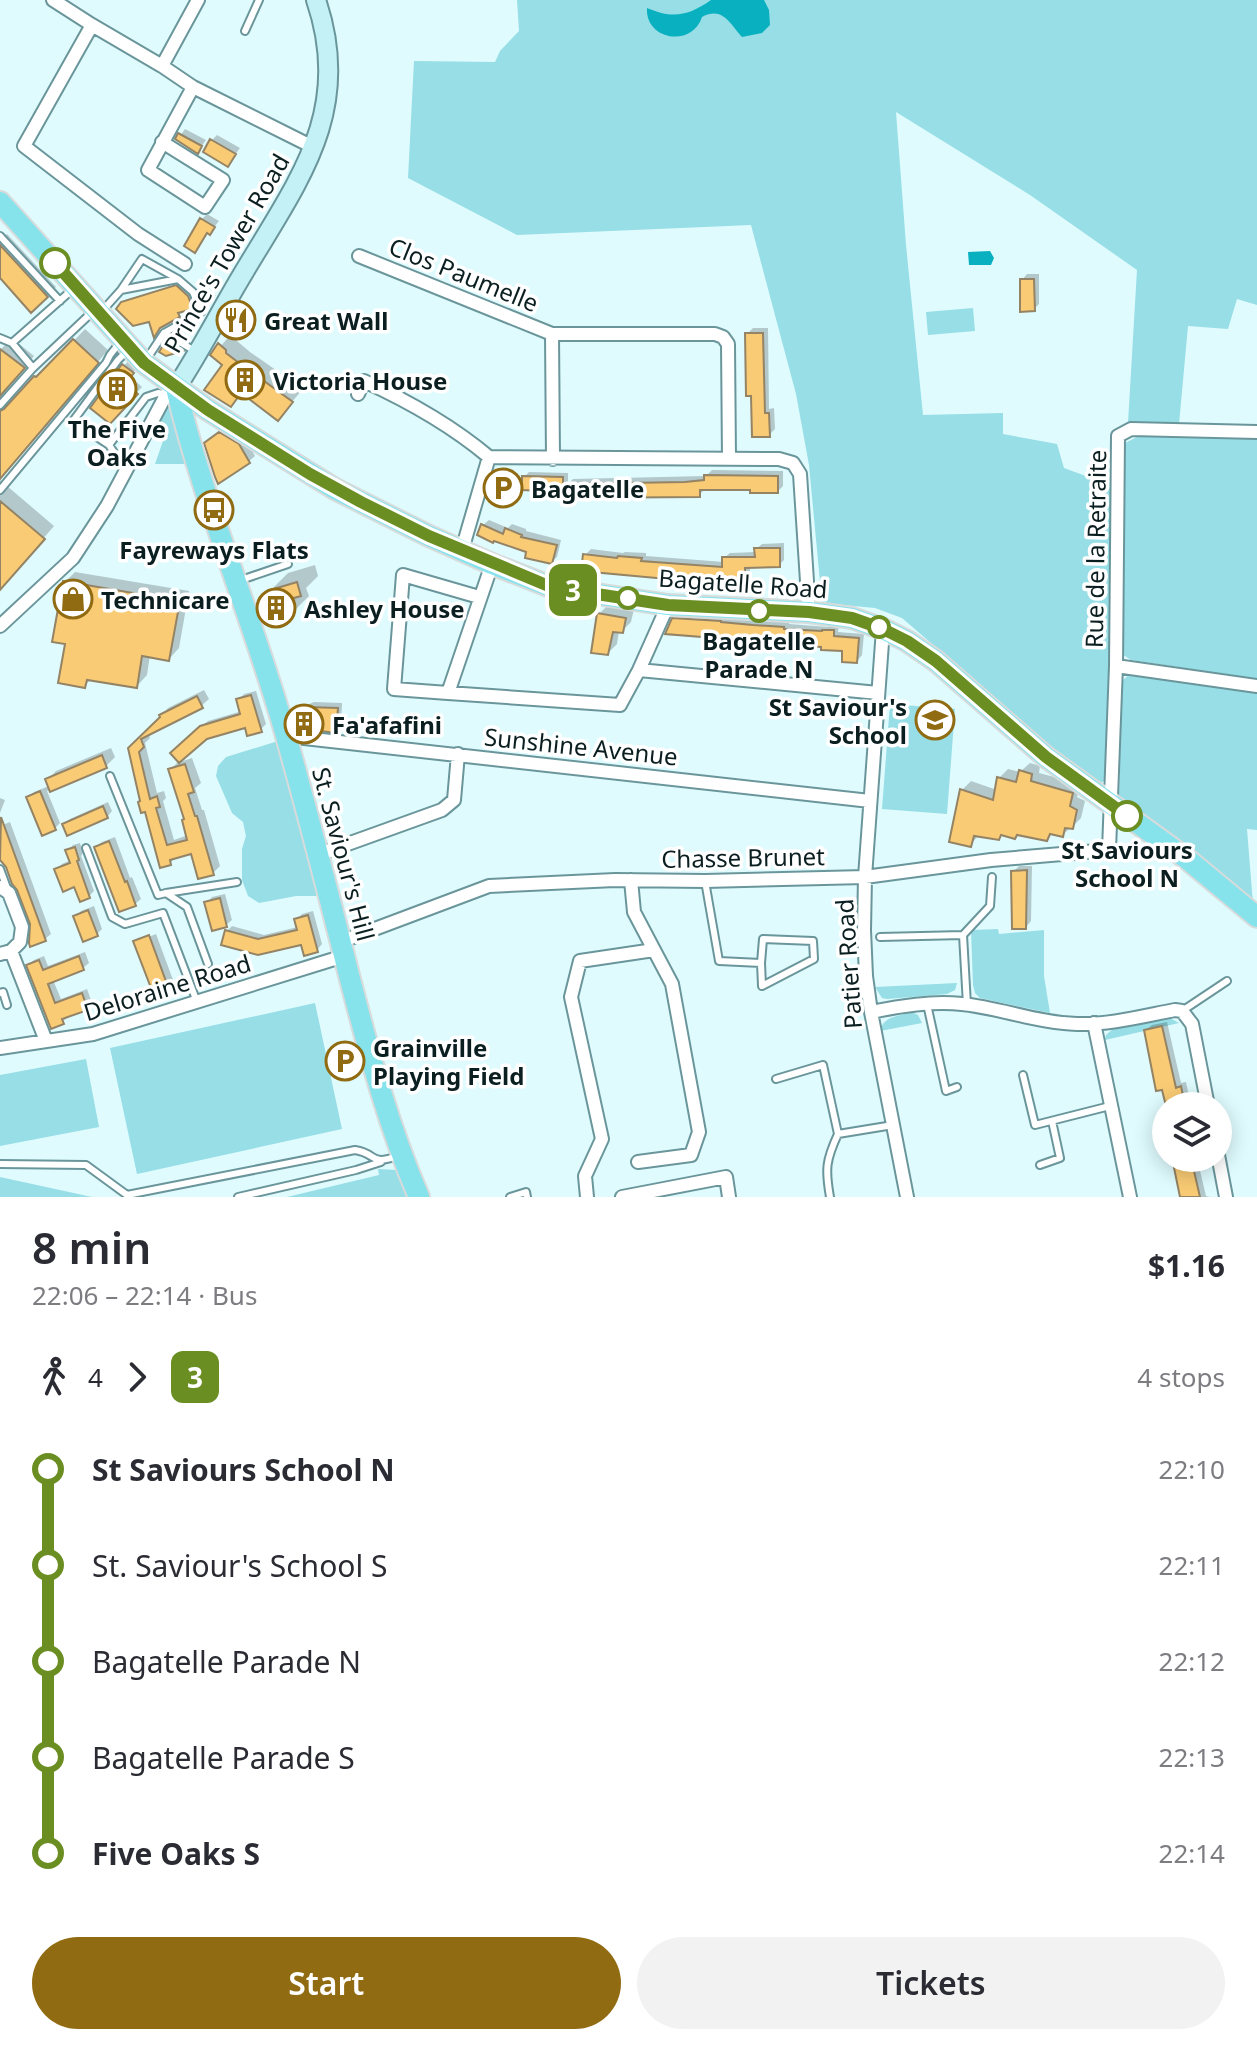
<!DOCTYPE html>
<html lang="en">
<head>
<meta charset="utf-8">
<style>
	:root { --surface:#fff; --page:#f2f2f3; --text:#2b2b33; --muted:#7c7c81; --accent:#916b12 }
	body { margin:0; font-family:"Noto Sans",sans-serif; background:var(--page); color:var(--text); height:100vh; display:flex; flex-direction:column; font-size:30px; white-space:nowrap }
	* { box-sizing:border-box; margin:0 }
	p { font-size:26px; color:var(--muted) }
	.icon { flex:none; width:44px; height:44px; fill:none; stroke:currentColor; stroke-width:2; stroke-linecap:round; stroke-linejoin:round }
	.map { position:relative; height:1197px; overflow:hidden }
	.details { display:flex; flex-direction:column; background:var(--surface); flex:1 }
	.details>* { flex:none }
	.badge { padding:0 16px; border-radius:12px; font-size:28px; line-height:52px }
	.controls { position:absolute; left:1152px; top:1092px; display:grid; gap:16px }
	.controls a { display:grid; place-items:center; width:80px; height:80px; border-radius:50%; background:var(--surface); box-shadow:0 4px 20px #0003; font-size:40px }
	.map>.badge { position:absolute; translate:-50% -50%; box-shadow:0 0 0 4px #fff }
	.legs { display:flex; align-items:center; gap:12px; height:88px; padding:0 32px; font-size:26px }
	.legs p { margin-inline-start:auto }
	.head { display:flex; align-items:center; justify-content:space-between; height:136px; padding:0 32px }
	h1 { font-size:44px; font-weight:600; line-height:60px }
	.button { display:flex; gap:16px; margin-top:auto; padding:16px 32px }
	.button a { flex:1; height:92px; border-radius:48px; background:var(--accent); color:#fff; font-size:32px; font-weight:600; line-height:92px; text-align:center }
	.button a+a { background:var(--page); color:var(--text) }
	ul { padding:0 32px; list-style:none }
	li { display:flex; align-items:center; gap:28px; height:96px; font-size:30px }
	li i { display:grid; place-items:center; width:12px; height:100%; margin:0 10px; background:currentColor }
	li i::after { content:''; width:20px; height:20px; margin:-10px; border:6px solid; border-radius:50%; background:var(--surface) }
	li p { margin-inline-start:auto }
	li:first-child i { background:linear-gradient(#0000 50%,currentColor 0) }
	li:last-child i { background:linear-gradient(currentColor 50%,#0000 0) }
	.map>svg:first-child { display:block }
	.green { fill:#97dee6 }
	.water { fill:#09b0bf }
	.shadow { fill:#0003 }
	.building { fill:#f9cb74; stroke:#948364; stroke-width:2 }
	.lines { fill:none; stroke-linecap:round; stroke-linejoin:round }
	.service-casing { stroke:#6a969b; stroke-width:10 }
	.minor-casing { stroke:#6a969b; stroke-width:16 }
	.secondary-casing { stroke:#6a969b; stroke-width:22 }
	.primary-casing { stroke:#d8dbdb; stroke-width:24 }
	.service { stroke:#fff; stroke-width:6 }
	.minor { stroke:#fff; stroke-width:12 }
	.secondary { stroke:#c3f1f5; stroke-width:18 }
	.primary { stroke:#86e3ec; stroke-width:20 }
	.line-1-casing { stroke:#fff; stroke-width:18 }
	.line-1 { stroke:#6b8e23; stroke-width:12 }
	.stop-1-dot { fill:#fff; stroke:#6b8e23; stroke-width:4 }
	.labels { text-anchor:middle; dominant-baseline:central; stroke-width:7; stroke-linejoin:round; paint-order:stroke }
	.street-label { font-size:24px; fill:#0b1e20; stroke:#fff }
	.poi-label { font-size:24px; font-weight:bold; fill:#0b1e20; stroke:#fff; text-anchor:start }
	.stop-label { font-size:24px; font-weight:bold; fill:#0b1e20; stroke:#fff }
</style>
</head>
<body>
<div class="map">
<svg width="1257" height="1197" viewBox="0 0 1257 1197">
	<rect width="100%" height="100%" fill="#dffbfe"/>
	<!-- green -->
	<path class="green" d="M517 0H1257V305L1237 299 1228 329 1188 326 1179 424 1128 423 1137 270 1030 195 896 112 906 245 923 415 1003 413V434L1057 444 1064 468 1113 486 1107 779 1099 784 1055 750 902 618 875 608 822 603 809 465 796 394 751 225 517 235 408 178 414 61 495 62 500 51 519 31Z
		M973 308 975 331 928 335 926 312Z
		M169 407 188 464H155L163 441 149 433 161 410Z
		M1139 436 1257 439V679L1131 660 1122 654 1125 443Z
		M1133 671 1257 690V830L1247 829 1253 904 1124 805 1119 796 1122 681Z
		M890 704 955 709 947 814 882 809Z
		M278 741 320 891 316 896H296L259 903 248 896 242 880V849L246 836 243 822 232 813 216 776 218 766 226 757Z
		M998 929 999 934 1044 930V976L1050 1013 980 998 975 993 973 985 971 930Z
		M957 983 955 990 947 994 887 999 882 998 875 987Z
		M315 1003 342 1129 137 1174 110 1048Z
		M912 1012 918 1015 922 1023 880 1031C883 1016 899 1016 912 1012Z
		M1170 1018 1179 1023 1105 1040 1106 1035 1115 1027Z
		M86 1059 99 1127 0 1146V1075Z
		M378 1169 397 1170 410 1197H287L379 1175Z
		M0 1177 92 1197H0Z"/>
	<!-- water -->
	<path class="water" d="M711 0H764L769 10 770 25 762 33 742 37C730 24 723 6 702 17 692 48 645 40 647 8 673 19 688 16 711 0Z
		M990 251 994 258 991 265H969L968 252Z"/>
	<!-- shadow -->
	<path class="shadow" d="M185 129 206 140 198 151 178 139Z
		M217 135 240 148 228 164 212 140Z
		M207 214 219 221 210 232 202 219Z
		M7 234 56 287 31 310 0 275V241Z
		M1027 274H1039V304L1034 309 1022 280Z
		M179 284 190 293 194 305 180 311 181 313 178 316 151 319 122 303 125 300Z
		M213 294 216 295 209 305 207 303Z
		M753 328H768L769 409 774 408 775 429 769 435 747 334Z
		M85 329 108 350 0 478V350L12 338 34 356 6 388 5 396 12 401 47 366 49 367Z
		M232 333 237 338V341L250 352 303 389 278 418 243 392 231 404 225 365 213 355Z
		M170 340 183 348 166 354 167 342Z
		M129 360 138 367 130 376 142 387 110 421 124 366Z
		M227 427 245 438 255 456 248 462 213 437Z
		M712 470 783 471V486L778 491 752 488 705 489 699 495 568 484 573 479 706 476Z
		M529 472 568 473V484L562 490 524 477Z
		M0 480 54 526 0 589Z
		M489 520 508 528 512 524 526 529V531L561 540 557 557 551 562 529 550 483 525Z
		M784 543V560L779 565 750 566V572L745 577H712L709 581 585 555 591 549 623 553 625 552 646 553V556L724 562V558L730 553 756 552V549L762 544Z
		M315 565 318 576 306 588 309 596 290 615 263 598 288 573Z
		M75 572 189 591 179 648 169 659 150 655 147 675 137 686 91 679 84 686 65 582Z
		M608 605 634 609 631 622 622 631H619L617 644 608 653 599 614Z
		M679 614 789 622V624L828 627 829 625H839L838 632 864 634 862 655 857 661 844 649 674 619Z
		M204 690 209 699 201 706 148 733 150 738 145 743 157 793 164 791 166 798 163 801 174 840 188 835 186 818 170 770 177 763 192 758 201 783 195 788 202 810H204L220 866 213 873 192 851 178 855 170 863 130 749 162 718 161 716 168 708Z
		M256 691 266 724 260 730 246 726 178 747 208 721 242 711 238 700 244 694Z
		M314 702 342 703 341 725 335 730 295 713 300 708Z
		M111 748 115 757 106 766 47 791 60 823 55 828 28 798 34 792 49 786 47 780 56 771Z
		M1030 763 1040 766 1039 773 1081 784 1077 797 1085 801 1081 818 1072 827 1062 835 1052 832 1046 839 1018 833H1003L998 838 979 835 970 845 951 840 962 790 971 781 997 790 999 778 1008 769 1020 772Z
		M0 798 5 800 0 813Z
		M108 802 112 811 107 817 64 825 70 819Z
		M10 822 51 934 45 939 32 944V923L19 889 0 854V826Z
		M115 837 130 878 132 877 141 899 135 904 96 847 102 842Z
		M80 843 83 853 81 856 94 891 89 896 57 869 62 864 71 860 68 850 73 845Z
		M1019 866H1032L1031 921 1026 927 1013 872Z
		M225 894 232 920 226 925 207 903 212 897Z
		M94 906 102 929 97 934 76 917 81 911Z
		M313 911 322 944 317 950 303 943 258 953 226 932 232 926 264 935 298 927 296 920 302 914Z
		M156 934 176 988 170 993 136 941 139 937V941Z
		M85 952 89 963 83 968 53 980 61 999 87 989 92 1003 87 1008 68 1017 62 1022 28 965 34 960 44 956 48 966Z
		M1167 1022 1181 1083 1186 1082 1191 1106H1168L1146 1030 1152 1025Z
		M1174 1158H1197L1206 1196 1210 1197H1182Z"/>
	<!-- building -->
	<path class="building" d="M178 133 202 146 198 154 175 139Z
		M210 139 236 154 228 167 203 152Z
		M200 218 215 227 210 235 207 233 195 253 184 246Z
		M0 245 48 297 31 313 0 278Z
		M1020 279H1034L1035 311 1020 312Z
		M176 285 188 296 193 309 178 313 180 317 160 328 154 338 149 322 133 326 116 309 121 302Z
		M745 333H763L765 413H769L770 437H752L751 396H746Z
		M73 339 99 363 0 479V411L4 409 34 376 36 377Z
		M166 341 183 351 166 356 159 352Z
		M218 343 226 350V353L239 363 293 402 278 421 241 393 231 407 204 390 222 365 210 355Z
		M0 349 25 368 0 396Z
		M122 364 134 373 126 383 138 394 110 424 90 408Z
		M219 432 239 444 250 463 218 484 215 477 204 443Z
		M704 475 778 476V493H750V490H700V497L566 498V484L685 482 704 480Z
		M522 476 563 477V492L522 490Z
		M0 501 45 539 0 590Z
		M481 524 503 534 505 528 522 535 521 537 557 545 552 564 525 558 526 552 494 541 493 543 477 535Z
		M754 548H780V567L745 568V579H710V583L581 571 583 554 617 558 618 556 642 558 641 561 722 567V557H755Z
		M63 581 180 601 169 661 142 656 137 688 87 680 85 688 58 683 65 644 52 642Z
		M297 582 301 596 287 600 292 616 268 623 260 598 268 595 267 591Z
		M597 613 626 618 623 633 613 632 608 655 591 653Z
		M672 618 721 621V622L753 625 784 627V629L822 631V630H834V636L859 638 857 663 842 662V651L821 650V647L727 641V639L665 634Z
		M251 695 262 732 247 736 245 728 207 739 179 763 170 753 200 726 240 714 236 699Z
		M197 696 203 708 141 739 144 747 139 752 150 799 157 796 160 807 156 808 167 845 187 840 182 820 184 819 168 769 185 764 194 792 188 794 195 816H197L214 875 198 879 191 854 170 860 171 865 160 868 145 812 141 813 138 802 140 801 128 748 160 717 159 715Z
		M307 707 338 708 336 733 297 728 293 713Z
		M102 755 107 768 50 792 45 779Z
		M1019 770 1032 774 1031 781 1073 793 1070 806 1077 810 1073 829 1065 828 1063 837 1050 834 1047 841 1017 835 1015 839 1001 835 999 840 974 836 971 847 949 842 960 789 993 800 997 777 1016 782Z
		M40 791 56 830 42 836 26 797Z
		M103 806 108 818 67 836 62 824Z
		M1 817 46 941 30 947 29 943 30 924 17 890 12 884 6 867 0 860Z
		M109 841 125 882 127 881 136 906 119 912 94 847Z
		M75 847 79 860 77 861 90 898 80 902 74 887 63 892 54 869 70 863 65 850Z
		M1027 870 1026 929H1012L1011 871Z
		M220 898 227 927 212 931 204 902Z
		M88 910 98 936 83 942 73 916Z
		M308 915 318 952 304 956 301 945 258 955 221 945 225 930 258 939 297 930 294 919Z
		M149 935 171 995 156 1001 133 941Z
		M79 956 84 970 48 984 55 1003 82 993 88 1010 62 1019 64 1024 51 1029 26 965 39 960 43 970Z
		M1162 1026 1176 1088 1181 1086 1185 1106H1166L1162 1090 1156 1091 1144 1030Z
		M1172 1158H1191L1200 1197H1180Z"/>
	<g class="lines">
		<!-- service casing -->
		<g class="service-casing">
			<path id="service" d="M245 31 259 0
				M0 236 60 301
				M73 289 12 343 33 368 87 317 92 309
				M121 290 142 259 178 279
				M103 310 121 290 178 279 193 292 201 312 164 333
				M0 338 12 343
				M129 349 118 360 73 421 109 445 146 397 158 393 166 395
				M146 360 164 333 195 351
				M0 405 33 368
				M109 445 125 469
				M0 490 106 363 110 355 121 341
				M238 581 288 564
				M110 776 158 895 166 893 237 882
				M86 848 112 917 125 924 163 913 197 1002
				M0 869 7 888
				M705 881 719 961 761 963 762 986 814 959 813 941 763 939 761 963
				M166 893 187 907 208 964
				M880 937 963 935
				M0 993 3 992 7 1005
				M927 1004 946 1091 957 1087
				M967 1005 963 935 990 906 992 877
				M1182 1011 1227 981
				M1023 1075 1035 1125 1110 1106
				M776 1079 823 1065 838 1134 893 1125
				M0 1164 86 1165 127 1195 355 1150C379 1154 368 1166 398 1156
				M1040 1165 1060 1158 1052 1121
				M238 1197 356 1170 381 1162
				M510 1197 526 1192 527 1197
				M830 1197C825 1169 826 1160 838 1134"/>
		</g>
		<!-- minor casing -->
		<g class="minor-casing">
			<path id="minor" d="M53 0 92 25 162 66 193 87 313 147
				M92 25 24 146 138 234 185 264
				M162 66 198 0
				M162 142 223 180 205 207 148 170 193 87
				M359 256 552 334
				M358 394 364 381C408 401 452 426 489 457
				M553 459 552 334H715L723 337 728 344 729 459
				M462 550 489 457 779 459 793 463 800 474 809 612
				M479 597 403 575 394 689 448 693 492 564
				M0 626 73 558 107 506 166 395 176 388
				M883 629 865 877 864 930 866 976 871 1012 907 1197
				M1116 666 1257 686
				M639 670 878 693
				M448 693 620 705 639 670 668 605
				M286 736 870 801
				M317 855 442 810 454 800 458 754
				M0 887 9 893 22 927 20 942 11 951 0 954
				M340 942 489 886 615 880 705 881 865 877 991 860 1109 850 1116 666 1118 436 1131 429 1257 432
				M11 951 46 1041
				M871 1012C901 1006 931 1001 962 1004 1001 1008 1038 1023 1077 1024 1109 1025 1143 1016 1175 1010L1182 1011 1192 1024 1208 1106
				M1094 1023 1130 1197
				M0 1048 93 1034 344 956
				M1218 1155 1226 1197
				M638 1162 691 1155 699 1132 672 984 654 950
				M587 1197 585 1176 602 1139 571 997 580 961 654 950 634 912 631 880
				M622 1197 726 1177 729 1197"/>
		</g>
		<!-- secondary casing -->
		<g class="secondary-casing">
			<path id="secondary" d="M176 388C201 350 221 310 244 272 298 181 354 111 316 0"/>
		</g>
		<!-- primary casing -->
		<g class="primary-casing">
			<path id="primary" d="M0 202 144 363 208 410 335 489 429 536 492 564 551 587 668 605 809 612 852 618 883 629 907 641 936 661 1046 757 1187 859 1257 917
				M176 388C204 506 253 618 286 736 309 817 330 900 351 983 370 1056 389 1128 419 1197"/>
		</g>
		<!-- service -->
		<use href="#service" class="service"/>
		<!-- minor -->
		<use href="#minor" class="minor"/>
		<!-- secondary -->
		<use href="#secondary" class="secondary"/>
		<!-- primary -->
		<use href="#primary" class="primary"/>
	</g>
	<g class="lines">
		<!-- line-1 casing -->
		<g class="line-1-casing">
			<path id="line-1" d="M55 263 144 363 208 410 310 474 361 502 429 536 551 587 668 605 809 612 852 618 883 629 907 641 936 661 1046 757 1127 816"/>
		</g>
		<!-- line-1 -->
		<use href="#line-1" class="line-1"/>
	</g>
	<!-- icons -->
	<defs>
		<g id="restaurant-ring" transform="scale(2)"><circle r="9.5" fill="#fff" stroke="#916b12" stroke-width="1.5"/><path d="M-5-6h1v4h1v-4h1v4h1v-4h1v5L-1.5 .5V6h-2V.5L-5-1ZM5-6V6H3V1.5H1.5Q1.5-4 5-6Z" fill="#916b12"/></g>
		<g id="building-ring" transform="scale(2)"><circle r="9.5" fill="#fff" stroke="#916b12" stroke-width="1.5"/><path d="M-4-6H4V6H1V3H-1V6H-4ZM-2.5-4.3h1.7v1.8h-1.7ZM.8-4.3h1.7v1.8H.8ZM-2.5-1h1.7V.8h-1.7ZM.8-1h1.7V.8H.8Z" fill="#916b12"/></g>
		<g id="parking-ring" transform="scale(2)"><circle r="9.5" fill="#fff" stroke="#916b12" stroke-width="1.5"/><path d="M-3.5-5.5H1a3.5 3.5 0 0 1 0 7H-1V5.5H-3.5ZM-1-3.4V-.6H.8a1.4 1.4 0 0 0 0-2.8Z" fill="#916b12"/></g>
		<g id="bus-ring" transform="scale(2)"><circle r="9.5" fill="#fff" stroke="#916b12" stroke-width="1.5"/><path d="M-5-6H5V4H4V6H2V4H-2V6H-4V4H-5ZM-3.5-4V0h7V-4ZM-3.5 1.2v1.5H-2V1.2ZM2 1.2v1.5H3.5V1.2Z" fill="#916b12"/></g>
		<g id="shop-ring" transform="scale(2)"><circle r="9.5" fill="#fff" stroke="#916b12" stroke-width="1.5"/><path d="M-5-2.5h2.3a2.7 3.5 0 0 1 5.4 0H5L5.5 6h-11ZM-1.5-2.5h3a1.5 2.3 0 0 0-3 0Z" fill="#916b12"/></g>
		<g id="school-ring" transform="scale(2)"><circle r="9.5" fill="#fff" stroke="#916b12" stroke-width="1.5"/><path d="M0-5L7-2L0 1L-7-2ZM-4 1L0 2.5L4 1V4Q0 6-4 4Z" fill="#916b12"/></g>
	</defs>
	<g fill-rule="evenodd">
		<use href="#restaurant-ring" x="236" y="320"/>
		<use href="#building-ring" x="245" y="380"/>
		<use href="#building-ring" x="117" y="389"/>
		<use href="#parking-ring" x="503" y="488"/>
		<use href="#bus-ring" x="214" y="510"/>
		<use href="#shop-ring" x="73" y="599"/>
		<use href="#building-ring" x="276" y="608"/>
		<use href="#school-ring" x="935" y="720"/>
		<use href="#building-ring" x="304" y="724"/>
		<use href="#parking-ring" x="345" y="1061"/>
	</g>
	<!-- markers -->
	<g class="stop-1-dot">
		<circle cx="55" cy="263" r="14"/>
		<circle cx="628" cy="598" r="10"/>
		<circle cx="759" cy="611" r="10"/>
		<circle cx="879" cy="627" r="10"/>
		<circle cx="1127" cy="816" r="14"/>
	</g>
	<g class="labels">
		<!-- street labels -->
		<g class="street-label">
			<text transform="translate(226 253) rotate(-60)">Prince's Tower Road</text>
			<text transform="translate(464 274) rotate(22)">Clos Paumelle</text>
			<text transform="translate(1095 549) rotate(-89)">Rue de la Retraite</text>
			<text transform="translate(743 583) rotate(4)">Bagatelle Road</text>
			<text transform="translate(581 746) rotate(6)">Sunshine Avenue</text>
			<text transform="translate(344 854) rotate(75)">St. Saviour's Hill</text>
			<text transform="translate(743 857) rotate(-1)">Chasse Brunet</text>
			<text transform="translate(848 964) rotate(-94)">Patier Road</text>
			<text transform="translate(167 987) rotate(-17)">Deloraine Road</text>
		</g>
		<!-- poi labels -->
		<g class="poi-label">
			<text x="264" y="320">Great Wall</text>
			<text x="273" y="380">Victoria House</text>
			<text x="117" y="428" text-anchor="middle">The Five<tspan x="117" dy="28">Oaks</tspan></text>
			<text x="531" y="488">Bagatelle</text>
			<text x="214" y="549" text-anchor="middle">Fayreways Flats</text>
			<text x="101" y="599">Technicare</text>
			<text x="304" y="608">Ashley House</text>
			<text x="907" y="706" text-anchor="end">St Saviour's<tspan x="907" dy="28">School</tspan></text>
			<text x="332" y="724">Fa'afafini</text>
			<text x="373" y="1047">Grainville<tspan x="373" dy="28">Playing Field</tspan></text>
		</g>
		<!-- stop labels -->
		<g class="stop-label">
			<text x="759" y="640">Bagatelle<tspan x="759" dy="28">Parade N</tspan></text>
			<text x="1127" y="849">St Saviours<tspan x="1127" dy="28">School N</tspan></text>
		</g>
	</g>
</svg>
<div class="controls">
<a><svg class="icon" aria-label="layers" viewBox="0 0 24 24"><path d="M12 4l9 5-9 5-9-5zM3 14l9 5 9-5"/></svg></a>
</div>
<b class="badge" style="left:573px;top:590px;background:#6b8e23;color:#fff">3</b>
</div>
<section class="details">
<div class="head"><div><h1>8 min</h1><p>22:06 – 22:14 · Bus</p></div><b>$1.16</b></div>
<div class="legs"><svg class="icon" aria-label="walk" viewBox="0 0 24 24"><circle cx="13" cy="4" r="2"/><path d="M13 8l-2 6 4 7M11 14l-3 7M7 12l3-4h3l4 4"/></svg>4<svg class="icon" aria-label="forward" viewBox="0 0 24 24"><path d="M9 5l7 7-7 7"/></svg><b class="badge" style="background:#6b8e23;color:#fff">3</b><p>4 stops</p></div>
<ul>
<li><i style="color:#6b8e23"></i><b>St Saviours School N</b><p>22:10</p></li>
<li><i style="color:#6b8e23"></i><span>St. Saviour's School S</span><p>22:11</p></li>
<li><i style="color:#6b8e23"></i><span>Bagatelle Parade N</span><p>22:12</p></li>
<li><i style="color:#6b8e23"></i><span>Bagatelle Parade S</span><p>22:13</p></li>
<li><i style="color:#6b8e23"></i><b>Five Oaks S</b><p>22:14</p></li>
</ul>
<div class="button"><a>Start</a><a>Tickets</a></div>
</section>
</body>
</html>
